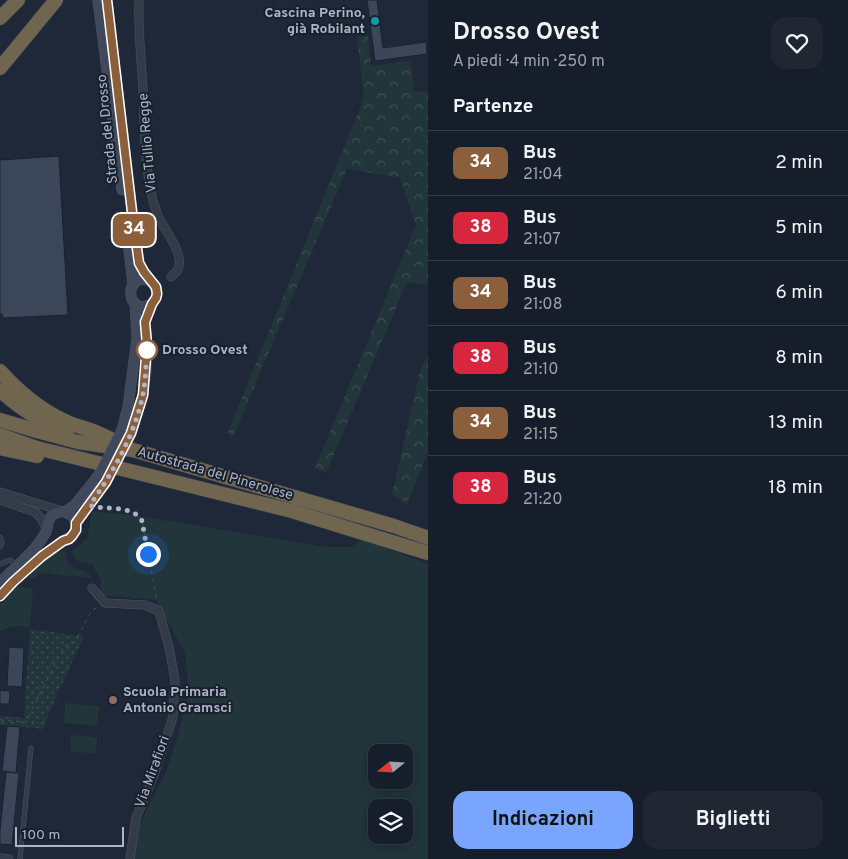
<!DOCTYPE html>
<html lang="it">
<head>
<meta charset="utf-8">
<style>
	:root { --surface:#171e2b; --page:#202733; --text:#f1f3f6; --muted:#9ea2a9; --line:#363c47; --accent:#7aa5fe }
	body { margin:0; font-family:Overpass,sans-serif; background:var(--page); color:var(--text); height:100vh; display:flex; flex-direction:column; font-size:19px; white-space:nowrap }
	* { box-sizing:border-box; margin:0 }
	p { font-size:16px; color:var(--muted) }
	.icon { flex:none; width:28px; height:28px; fill:none; stroke:currentColor; stroke-width:2; stroke-linecap:round; stroke-linejoin:round }
	.map { position:relative; flex:1; overflow:hidden }
	.side { display:flex; flex-direction:column; background:var(--surface); width:420px }
	.side>* { flex:none }
	.badge { padding:0 10px; border-radius:8px; font-size:18px; line-height:32px }
	.needle { width:32px; rotate:252deg }
	.buttons { position:absolute; left:368px; top:744px; display:grid; gap:10px }
	.buttons a { display:grid; place-items:center; width:45px; height:45px; border-radius:10px; background:var(--surface); box-shadow:0 2px 12px #0003,0 0 0 1px var(--line); font-size:25px }
	.scale { position:absolute; left:15px; bottom:12px; width:109px; box-sizing:border-box; padding-left:5px; border:2px solid #adb5c6; border-top:0; font-size:14px; line-height:18px; white-space:nowrap; color:#adb5c6; -webkit-text-stroke:4px #18202e; paint-order:stroke }
	.you { position:absolute; width:25px; height:25px; margin:-12px; border:4px solid #fff; border-radius:50%; background:#1a73e8; box-shadow:0 0 0 8px #1a73e833 }
	.map>.badge { position:absolute; translate:-50% -50%; box-shadow:0 0 0 2px #fff }
	h2 { padding:0 25px; font-size:19px; line-height:45px }
	.round { display:grid; place-items:center; flex:none; width:52px; height:52px; border-radius:15px; background:var(--page) }
	.headline { display:flex; align-items:center; justify-content:space-between; height:85px; padding:0 25px }
	h1 { font-size:24px; font-weight:700; line-height:38px }
	.cta { display:flex; gap:10px; margin-top:auto; padding:10px 25px }
	.cta a { flex:1; height:58px; border-radius:15px; background:var(--accent); color:#111; font-size:20px; font-weight:700; line-height:58px; text-align:center }
	.cta a+a { background:var(--page); color:var(--text) }
	ul { padding:0; list-style:none }
	li { display:flex; align-items:center; gap:15px; height:65px; padding:0 25px; border-top:1px solid var(--line) }
	li div { flex:1 }
	li b { display:block; font-size:19px }
	li em { font-style:normal }
	li .badge { min-width:55px; font-weight:700; text-align:center }
	main { display:flex; flex:1; min-height:0 }
	.map>svg:first-child { display:block }
	.grass { fill:#21353a; fill-rule:evenodd }
	.forest { fill:url(#forest-crowns) }
	.park { fill:url(#park-dots) }
	.building { fill:#3b4659; stroke:#1a2230 }
	.lines { fill:none; stroke-linecap:round; stroke-linejoin:round }
	.lane-casing { stroke:#4d5564; stroke-width:5 }
	.street-casing { stroke:#4d5564; stroke-width:9 }
	.secondary-casing { stroke:#4d5564; stroke-width:11 }
	.highway-casing { stroke:#3d4554; stroke-width:15 }
	.path { stroke:#3b5154; stroke-width:1; stroke-dasharray:4 4; stroke-linecap:butt }
	.lane { stroke:#333b49; stroke-width:4 }
	.street { stroke:#333b49; stroke-width:8 }
	.secondary { stroke:#40495c; stroke-width:10 }
	.highway { stroke:#70654f; stroke-width:14 }
	.secondary-bridge-casing { stroke:#4d5564; stroke-width:11; stroke-linecap:butt }
	.secondary-bridge { stroke:#40495c; stroke-width:10 }
	.line-casing { stroke:#fff; stroke-width:11 }
	.line { stroke:#8b5e3c; stroke-width:8 }
	.walk { stroke:#adb5c6; stroke-width:5; stroke-dasharray:0 9 }
	.culture-dot { fill:#0f9aa8; stroke:#18202e; stroke-width:2 }
	.stop-dot { fill:#fff; stroke:#8b5e3c; stroke-width:2.5 }
	.education-dot { fill:#8d6e63; stroke:#18202e; stroke-width:2 }
	.labels { text-anchor:middle; dominant-baseline:central; stroke-width:4; stroke-linejoin:round; paint-order:stroke }
	.poi-label { font-size:14px; font-weight:bold; fill:#adb5c6; stroke:#18202e; text-anchor:end }
	.street-label { font-size:14px; fill:#adb5c6; stroke:#18202e }
	.stop-label { font-size:14px; font-weight:bold; fill:#adb5c6; stroke:#18202e; text-anchor:start }
</style>
</head>
<body>
<main>
<div class="map">
<svg width="428" height="859" viewBox="0 0 428 859">
	<defs>
		<pattern id="forest-crowns" width="20" height="18" patternUnits="userSpaceOnUse" patternTransform="scale(1.25)"><rect width="20" height="18" fill="#21353a"/><path d="M2 6a3 3 0 1 1 6 0M12 15a3 3 0 1 1 6 0" fill="none" stroke="#3f5055"/></pattern>
		<pattern id="park-dots" width="8" height="8" patternUnits="userSpaceOnUse" patternTransform="scale(1.25)"><rect width="8" height="8" fill="#21353a"/><path d="M2 2h.1M6 6h.1" fill="none" stroke="#3f5055" stroke-width="1.8" stroke-linecap="round"/></pattern>
	</defs>
	<rect width="100%" height="100%" fill="#1f2839"/>
	<!-- grass -->
	<path class="grass" d="M92 511 135 515 325 547H352L362 539 428 564V859H134L139 825 167 770 179 732 189 691 185 653 156 600 100 595 101 580 93 565 80 562 74 558 72 551 87 539ZM376 752H404V780H376ZM376 808H404V835H376Z
		M65 550C67 577 84 563 92 578L39 573 34 579 25 577 54 553Z
		M17 586 33 589 30 629C16 623 13 626 0 631V605Z
		M65 703 99 706 97 726 64 723Z
		M71 735 97 737 96 754 70 751Z"/>
	<!-- forest -->
	<path class="forest" d="M368 35 371 66 411 61 414 91 428 92V285L407 282 326 473 315 468 416 225 400 178 347 169 232 439 228 432 364 98 357 37Z
		M428 355V452L407 504 392 494 420 371Z"/>
	<!-- park -->
	<path class="park" d="M30 629 84 636 47 718 44 729 0 725V716L24 718Z"/>
	<!-- building -->
	<path class="building" d="M367 0H377L383 48 426 42 427 54 375 61Z
		M59 156 68 315 3 318 2 314H0V160Z
		M9 647 24 648 22 687 7 686Z
		M0 690 10 691 9 704H0Z
		M7 726 20 727 16 773 2 771Z
		M6 772 19 773 12 845 0 844V830Z"/>
	<g class="lines">
		<!-- lane casing -->
		<g class="lane-casing">
			<path id="lane" d="M0 537C2 541 3 543 0 547
				M0 564 10 560 18 565
				M20 859 31 748"/>
		</g>
		<!-- street casing -->
		<g class="street-casing">
			<path id="street" d="M139 0C138 29 141 59 143 88 144 125 144 165 153 201 155 206 156 211 158 216 164 230 187 256 177 271 176 272 172 276 171 277
				M0 492 62 511
				M0 500 35 512 41 518 47 530
				M92 588 105 603 145 605 159 611 169 647 175 680 173 717 154 775 136 818 130 859
				M0 858 9 859"/>
		</g>
		<!-- secondary casing -->
		<g class="secondary-casing">
			<path id="secondary" d="M98 0 122 190
				M107 0 133 220 139 263 144 272 153 284 157 291 156 298 152 304 145 322 147 345 146 370 143 395 131 433
				M125 217 133 284
				M150 281C123 271 125 318 152 304
				M122 430 128 407 137 338 135 303
				M64 512 74 506 95 480
				M76 523 106 482
				M0 583C15 567 35 552 46 532 49 526 46 520 53 515 63 507 78 516 76 528 75 536 69 537 63 541 60 542 57 546 54 548 34 562 16 578 0 596"/>
		</g>
		<!-- highway casing -->
		<g class="highway-casing">
			<path id="highway" d="M0 18 18 0
				M0 68 56 0
				M0 371C18 391 42 411 67 422 78 427 90 429 100 434 107 437 114 441 121 444
				M0 390C20 409 41 422 67 431
				M0 420 37 431 78 442 133 450 394 526 428 538
				M0 435 37 448 292 511 428 553
				M0 448 37 456"/>
		</g>
		<!-- path -->
		<path class="path" d="M100 507C112 508 136 508 142 521L157 601
			M0 720 26 722 64 646 74 643 92 610 99 607"/>
		<!-- lane -->
		<use href="#lane" class="lane"/>
		<!-- street -->
		<use href="#street" class="street"/>
		<!-- secondary -->
		<use href="#secondary" class="secondary"/>
		<!-- highway -->
		<use href="#highway" class="highway"/>
		<!-- secondary-bridge casing -->
		<g class="secondary-bridge-casing">
			<path id="secondary-bridge" d="M95 480 102 470 122 430
				M106 482 131 433"/>
		</g>
		<!-- secondary-bridge -->
		<use href="#secondary-bridge" class="secondary-bridge"/>
	</g>
	<g class="lines">
		<!-- line casing -->
		<g class="line-casing">
			<path id="line" d="M0 596 13 582 42 556 63 541 69 539 72 536 76 530V523L106 482 131 433 143 395 144 382 147 345 145 322 152 304 156 298 157 294 156 287 144 272 139 263 133 220 107 0"/>
		</g>
		<!-- line -->
		<use href="#line" class="line"/>
		<!-- walk -->
		<path class="walk" d="M147 350V345C146 361 146 378 143 394 135 435 113 472 90 505 95 508 99 507 105 508 117 508 136 509 142 521L148 554"/>
	</g>
	<!-- markers -->
	<circle class="culture-dot" cx="375" cy="21" r="5"/>
	<circle class="stop-dot" cx="147" cy="350" r="10"/>
	<circle class="education-dot" cx="113" cy="700" r="5"/>
	<g class="labels">
		<!-- poi labels -->
		<g class="poi-label">
			<text x="365" y="13">Cascina Perino,<tspan x="365" dy="16">già Robilant</tspan></text>
			<text x="123" y="692" text-anchor="start">Scuola Primaria<tspan x="123" dy="16">Antonio Gramsci</tspan></text>
		</g>
		<!-- street labels -->
		<g class="street-label">
			<text transform="translate(108 129) rotate(-96)">Strada del Drosso</text>
			<text transform="translate(148 143) rotate(-95)">Via Tullio Regge</text>
			<text transform="translate(215 474) rotate(16)">Autostrada del Pinerolese</text>
			<text transform="translate(153 772) rotate(-70)">Via Mirafiori</text>
		</g>
		<!-- stop labels -->
		<g class="stop-label">
			<text x="162" y="350">Drosso Ovest</text>
		</g>
	</g>
</svg>
<div class="buttons">
<a><svg class="needle" viewBox="-14 -14 28 28"><path d="M0-13l5 13h-10z" fill="#e53935"/><path d="M0 13l5-13h-10z" fill="#9ea2a9"/></svg></a>
<a><svg class="icon" aria-label="layers" viewBox="0 0 24 24"><path d="M12 4l9 5-9 5-9-5zM3 14l9 5 9-5"/></svg></a>
</div>
<div class="scale">100 m</div>
<div class="you" style="left:148px;top:554px"></div>
<b class="badge" style="left:134px;top:230px;background:#8b5e3c;color:#fff">34</b>
</div>
<section class="side">
<div class="headline"><div><h1>Drosso Ovest</h1><p>A piedi · 4 min · 250 m</p></div><a class="round"><svg class="icon" aria-label="heart" viewBox="0 0 24 24"><path d="M12 20l-8-8c-3-5 5-10 8-4 3-6 11-1 8 4z"/></svg></a></div>
<h2>Partenze</h2>
<ul>
<li><span class="badge" style="background:#8b5e3c;color:#fff">34</span><div><b>Bus</b><p>21:04</p></div><em>2 min</em></li>
<li><span class="badge" style="background:#d7263d;color:#fff">38</span><div><b>Bus</b><p>21:07</p></div><em>5 min</em></li>
<li><span class="badge" style="background:#8b5e3c;color:#fff">34</span><div><b>Bus</b><p>21:08</p></div><em>6 min</em></li>
<li><span class="badge" style="background:#d7263d;color:#fff">38</span><div><b>Bus</b><p>21:10</p></div><em>8 min</em></li>
<li><span class="badge" style="background:#8b5e3c;color:#fff">34</span><div><b>Bus</b><p>21:15</p></div><em>13 min</em></li>
<li><span class="badge" style="background:#d7263d;color:#fff">38</span><div><b>Bus</b><p>21:20</p></div><em>18 min</em></li>
</ul>
<div class="cta"><a>Indicazioni</a><a>Biglietti</a></div>
</section>
</main>
</body>
</html>
